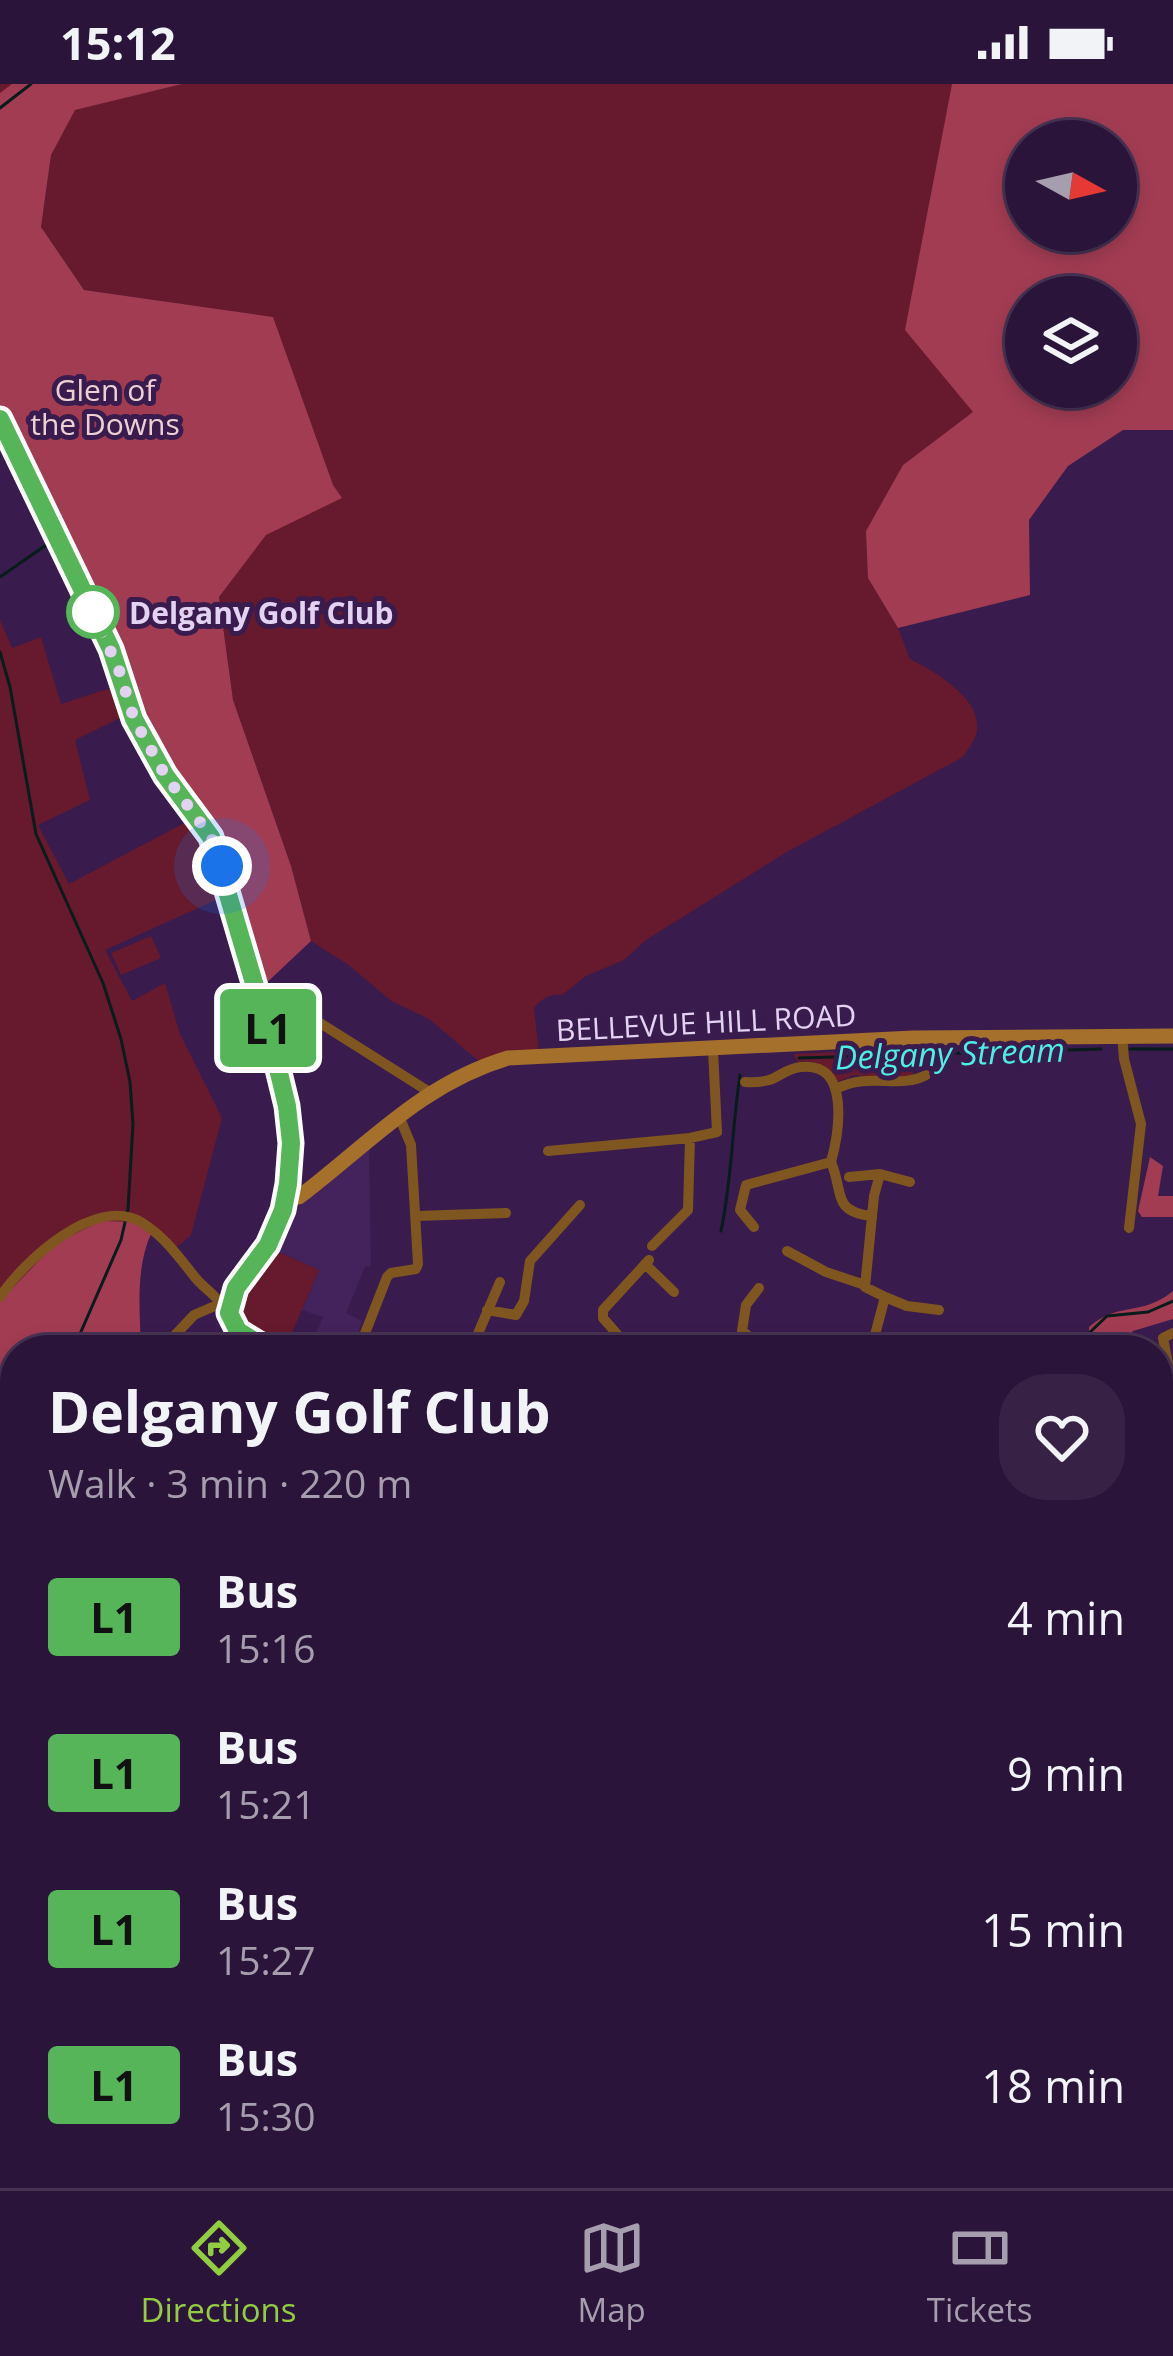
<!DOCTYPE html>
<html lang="en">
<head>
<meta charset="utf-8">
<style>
	:root { --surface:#2b143a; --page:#372145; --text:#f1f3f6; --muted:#a69eaf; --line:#473354; --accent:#91cd3f }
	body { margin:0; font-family:"Open Sans",sans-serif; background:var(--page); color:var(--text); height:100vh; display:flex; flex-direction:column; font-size:45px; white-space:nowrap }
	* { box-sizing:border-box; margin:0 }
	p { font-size:39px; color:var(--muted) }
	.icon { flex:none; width:66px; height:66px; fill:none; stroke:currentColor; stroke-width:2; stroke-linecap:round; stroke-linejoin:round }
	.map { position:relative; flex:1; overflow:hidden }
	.panel { position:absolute; left:0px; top:1251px; width:1173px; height:855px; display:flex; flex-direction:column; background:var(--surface); border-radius:48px 48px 0 0; box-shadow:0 6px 18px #0003,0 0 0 3px var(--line) }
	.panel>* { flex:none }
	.badge { padding:0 24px; border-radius:9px; font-size:42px; line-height:78px }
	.needle { width:78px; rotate:98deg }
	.controls { position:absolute; left:1005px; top:36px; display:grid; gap:24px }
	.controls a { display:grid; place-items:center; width:132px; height:132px; border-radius:50%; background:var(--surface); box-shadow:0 6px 18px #0003,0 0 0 3px var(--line); font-size:60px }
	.you { position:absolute; width:60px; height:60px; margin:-30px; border:9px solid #fff; border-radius:50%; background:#1a73e8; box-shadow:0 0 0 18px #1a73e833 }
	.map>.badge { position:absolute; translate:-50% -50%; box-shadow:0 0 0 6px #fff }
	.round { display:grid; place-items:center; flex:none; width:126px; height:126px; border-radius:48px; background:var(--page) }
	.overview { display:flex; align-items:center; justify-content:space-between; height:204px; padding:0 48px }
	h1 { font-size:57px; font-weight:700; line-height:90px }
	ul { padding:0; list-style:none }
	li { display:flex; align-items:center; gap:36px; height:156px; padding:0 48px }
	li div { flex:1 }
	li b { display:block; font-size:45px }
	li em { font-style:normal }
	li .badge { min-width:132px; font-weight:700; text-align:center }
	.status { display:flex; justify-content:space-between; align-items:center; height:84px; padding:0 60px; background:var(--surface); direction:ltr }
	.status svg { height:33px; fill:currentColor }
	.tabs { display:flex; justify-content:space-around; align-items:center; height:168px; border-top:3px solid var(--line); background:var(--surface); font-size:33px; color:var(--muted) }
	.tabs a { display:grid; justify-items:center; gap:6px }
	.tabs .active { color:var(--accent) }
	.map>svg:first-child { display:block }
	.built { fill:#44225b }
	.green { fill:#67192d }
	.forest { fill:#a23c53; fill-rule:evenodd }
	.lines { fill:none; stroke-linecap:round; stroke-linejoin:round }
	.stream { stroke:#071c1b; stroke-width:3 }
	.street { stroke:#805620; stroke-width:10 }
	.secondary { stroke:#a5702c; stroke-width:15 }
	.line-casing { stroke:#fff; stroke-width:27 }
	.line { stroke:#56b559; stroke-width:18 }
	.walk { stroke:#e3d2f2; stroke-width:12; stroke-dasharray:0 21.6 }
	.stop-dot { fill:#fff; stroke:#56b559; stroke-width:6 }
	.labels { text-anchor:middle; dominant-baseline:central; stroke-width:10; stroke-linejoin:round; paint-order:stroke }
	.park-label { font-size:30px; fill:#edd0d3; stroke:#391b4d }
	.stop-label { font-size:30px; font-weight:bold; fill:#e3d2f2; stroke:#391b4d; text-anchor:start }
	.street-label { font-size:30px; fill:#e3d2f2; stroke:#391b4d }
	.water-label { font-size:33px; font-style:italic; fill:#4befe6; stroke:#391b4d }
</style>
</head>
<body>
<div class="status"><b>15:12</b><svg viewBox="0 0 49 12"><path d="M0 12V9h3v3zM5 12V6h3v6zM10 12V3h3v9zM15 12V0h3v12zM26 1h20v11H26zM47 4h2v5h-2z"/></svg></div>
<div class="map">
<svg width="1173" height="2104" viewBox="0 0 1173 2104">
	<rect width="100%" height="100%" fill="#391b4d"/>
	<!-- built -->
	<path class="built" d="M369 1062 371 1182 365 1183 346 1229 362 1237 356 1257 365 1262 364 1266H309L323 1233 302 1226 319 1186 274 1166 285 1142 303 1118Z"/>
	<!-- green -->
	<path class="green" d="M0 0H132L114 16 182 0H952L937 85 974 328 903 381 868 494 898 544 910 575C935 588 981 613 977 647 976 656 968 665 963 673L785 769 646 856 624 876 586 892 562 911C549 910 543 914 534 924L539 968 513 966 480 978 429 935 391 917 350 882 311 857 291 782 233 616 219 513 265 451 341 414 333 401 0 197 257 231 84 206 41 143 51 71 0 119Z
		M0 536 12 564 41 553 61 620 117 602 124 632 75 656 90 716 38 741 69 800 192 735 219 784 225 812 105 866 132 917 165 899 180 950 222 1034 191 1151 177 1163 154 1145 0 1206Z
		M151 852 161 874 121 891 111 869Z
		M913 964 915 986 909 995 854 991 837 998C825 982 817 975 797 978L794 970Z
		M274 1166 319 1186 288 1258 255 1246 252 1251 236 1238 245 1208Z"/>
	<!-- forest -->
	<path class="forest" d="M12 0H182L75 26 51 71 41 143 84 206 273 233 333 401 342 414 266 451 219 513 233 616 291 782 311 857 260 905 231 800 139 633 0 321V9Z
		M952 0H1173V346H1123L1068 382 1029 436 1030 511 898 544 868 494 866 447 903 381 973 328 905 246ZM1026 57H1116V147H1026ZM1026 213H1116V303H1026Z
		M1150 1073 1163 1082 1158 1112H1173V1133H1142L1138 1127Z
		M101 1137 137 1138 151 1150C135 1185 140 1229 141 1266H15V1338L0 1316V1217L55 1160Z
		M1173 1207V1235L1133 1247 1118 1266H1089V1243C1119 1217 1141 1233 1173 1207Z
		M15 1648C15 1684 26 1780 0 1803V1687Z"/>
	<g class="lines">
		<!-- stream -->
		<path class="stream" d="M0 24 31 0
			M0 493 49 459
			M0 568 10 603 36 750 103 899 121 955 130 998 133 1040 128 1125 121 1156 73 1266
			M1130 965H1173
			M799 974 1101 965
			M721 1147C732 1095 732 1044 740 991
			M1085 1253 1107 1232 1148 1228 1173 1217
			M0 1705 15 1661
			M96 2104H104"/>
		<!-- street -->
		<path class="street" d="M301 927 431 1009
			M1122 951 1124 975 1141 1040 1129 1144
			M745 998C781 1000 777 986 801 983 851 977 839 1049 831 1078L746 1101 740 1126 754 1143
			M836 1005C870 987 898 1006 926 991
			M548 1067 690 1054 717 1048 713 966
			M831 1078C844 1109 832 1127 871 1132
			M849 1093 880 1090 910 1098
			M416 1132 506 1129
			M652 1162 688 1126 690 1054
			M787 1167 826 1188 865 1201
			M645 1180 674 1208
			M759 1204 746 1221 742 1247 767 1266
			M0 1213C24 1177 95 1111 141 1138 164 1152 178 1172 194 1192 202 1203 213 1208 220 1219
			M885 1213 907 1222 939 1226
			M487 1226 516 1231 524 1217 530 1177 580 1121
			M1173 1249 1163 1254 1173 1305
			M362 1257 387 1193 391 1189 416 1185 418 1180 411 1061 399 1032
			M161 1266 194 1231 224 1218
			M471 1266 500 1198
			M631 1266 603 1234V1226L649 1176
			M871 1266 885 1213 865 1203 874 1112 880 1090
			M0 1498 15 1466
			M1158 1530 1173 1545
			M1158 1581 1173 1549
			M0 1663 15 1623
			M1158 1692 1173 1686
			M1158 1757 1173 1761
			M0 1951 15 1944
			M0 2065 15 2064
			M241 2091 245 2098
			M591 2091 599 2104
			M657 2091 664 2104
			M760 2091 768 2104
			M186 2103 208 2091"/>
		<!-- secondary -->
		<path class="secondary" d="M0 335 111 565 134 635 165 691 211 753 243 850 280 991 291 1059 283 1126 268 1161 236 1204 229 1229 238 1247 270 1266
			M285 1114 299 1113C368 1061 421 1000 508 974L913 954 1173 952
			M1158 1775 1173 1779
			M171 2091 175 2104"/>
	</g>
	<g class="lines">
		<!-- line casing -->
		<g class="line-casing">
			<path id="line" d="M0 335 111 565 134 635 165 691 211 753 272 960 287 1022 291 1059 288 1100 283 1126 268 1161 236 1204 229 1229 238 1247 269 1266"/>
		</g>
		<!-- line -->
		<use href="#line" class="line"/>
		<!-- walk -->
		<path class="walk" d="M93 528 119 586 134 635 165 691 211 753 222 782"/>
	</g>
	<!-- markers -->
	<circle class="stop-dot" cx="93" cy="528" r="24"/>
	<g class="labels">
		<!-- park labels -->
		<g class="park-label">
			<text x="105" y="305">Glen of<tspan x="105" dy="34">the Downs</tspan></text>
		</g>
		<!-- stop labels -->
		<g class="stop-label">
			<text x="129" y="528">Delgany Golf Club</text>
		</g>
		<!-- street labels -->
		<g class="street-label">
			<text transform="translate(706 938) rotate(-3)">BELLEVUE HILL ROAD</text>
		</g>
		<!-- water labels -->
		<g class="water-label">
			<text transform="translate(950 969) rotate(-2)">Delgany Stream</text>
		</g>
	</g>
</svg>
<div class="controls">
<a><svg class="needle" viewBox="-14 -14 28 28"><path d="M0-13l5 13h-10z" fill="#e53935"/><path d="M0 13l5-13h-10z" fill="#a69eaf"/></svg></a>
<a><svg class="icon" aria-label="layers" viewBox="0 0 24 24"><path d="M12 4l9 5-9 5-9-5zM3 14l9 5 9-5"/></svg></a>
</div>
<div class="you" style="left:222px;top:782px"></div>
<b class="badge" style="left:268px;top:944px;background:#56b559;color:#111">L1</b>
<section class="panel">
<div class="overview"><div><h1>Delgany Golf Club</h1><p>Walk · 3 min · 220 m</p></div><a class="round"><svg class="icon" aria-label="heart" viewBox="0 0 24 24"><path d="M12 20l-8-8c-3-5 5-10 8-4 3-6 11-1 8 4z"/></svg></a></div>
<ul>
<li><span class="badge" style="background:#56b559;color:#111">L1</span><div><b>Bus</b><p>15:16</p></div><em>4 min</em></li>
<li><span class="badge" style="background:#56b559;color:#111">L1</span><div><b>Bus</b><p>15:21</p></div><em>9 min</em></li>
<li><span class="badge" style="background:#56b559;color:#111">L1</span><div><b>Bus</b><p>15:27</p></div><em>15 min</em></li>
<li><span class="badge" style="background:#56b559;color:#111">L1</span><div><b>Bus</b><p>15:30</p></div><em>18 min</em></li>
</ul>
</section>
</div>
<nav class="tabs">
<a class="active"><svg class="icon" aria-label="directions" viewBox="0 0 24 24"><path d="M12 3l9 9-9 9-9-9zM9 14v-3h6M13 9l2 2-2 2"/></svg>Directions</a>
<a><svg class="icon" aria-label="map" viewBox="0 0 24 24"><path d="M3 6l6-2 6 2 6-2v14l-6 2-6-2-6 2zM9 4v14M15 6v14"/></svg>Map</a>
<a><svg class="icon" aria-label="tickets" viewBox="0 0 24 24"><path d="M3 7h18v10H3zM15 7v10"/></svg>Tickets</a>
</nav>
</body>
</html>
